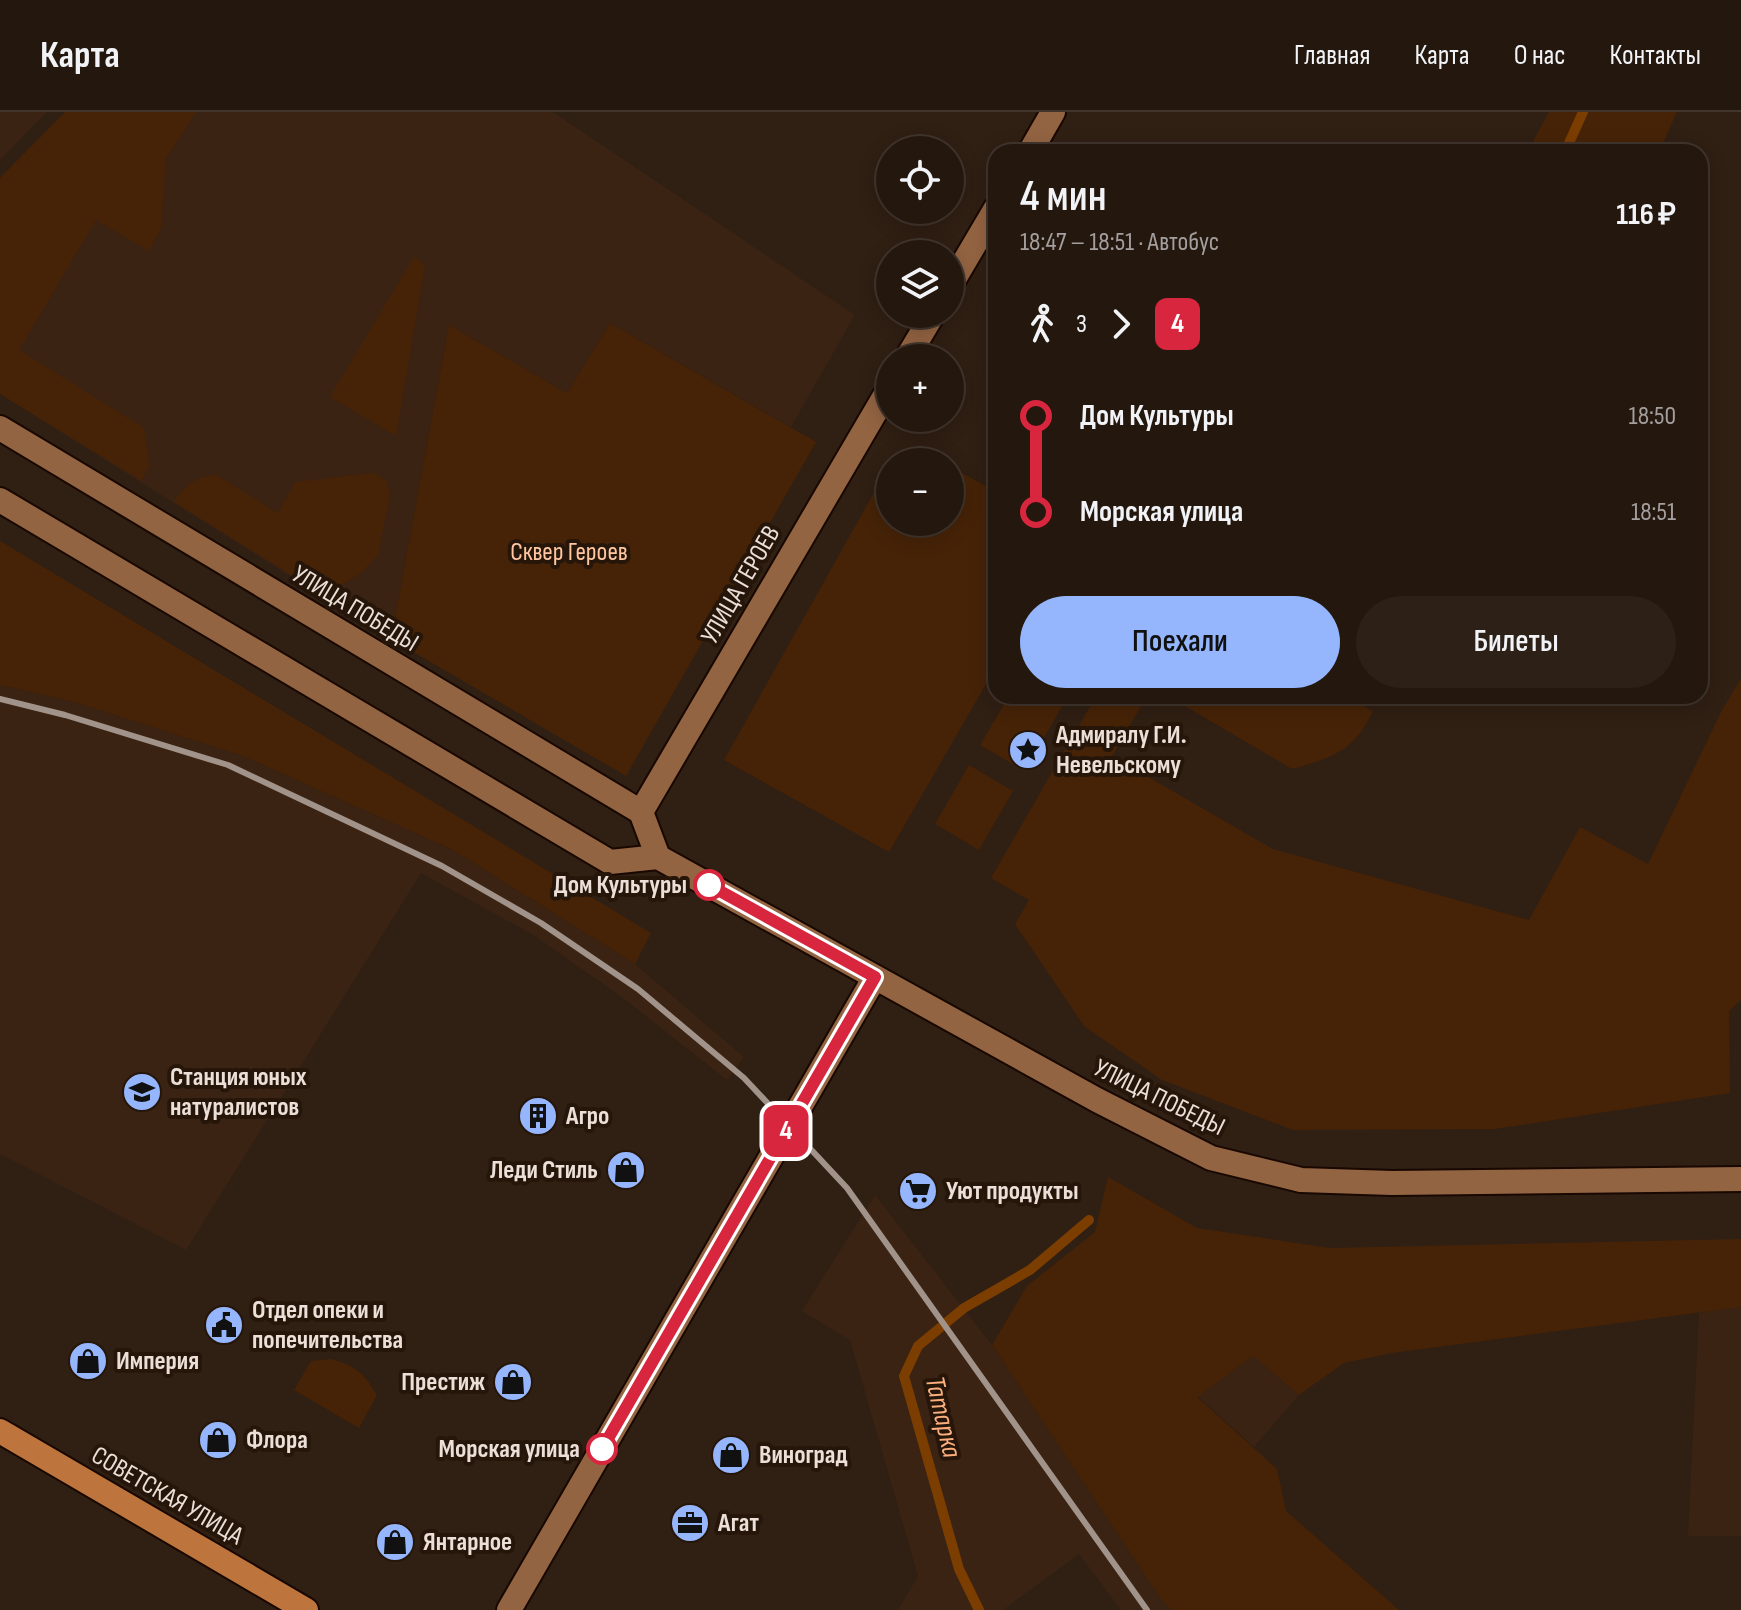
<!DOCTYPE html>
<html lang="ru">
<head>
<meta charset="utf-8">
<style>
	:root { --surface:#24170e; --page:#2c2017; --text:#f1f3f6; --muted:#a39f9e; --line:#41362e; --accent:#95b6fd }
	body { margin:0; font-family:"Sofia Sans Condensed",sans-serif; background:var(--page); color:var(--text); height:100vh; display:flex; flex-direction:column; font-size:30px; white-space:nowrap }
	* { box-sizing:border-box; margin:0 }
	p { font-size:26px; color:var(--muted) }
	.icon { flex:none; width:44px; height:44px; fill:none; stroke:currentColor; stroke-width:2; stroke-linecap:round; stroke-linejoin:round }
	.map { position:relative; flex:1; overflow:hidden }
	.drawer { position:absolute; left:988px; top:32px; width:720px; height:560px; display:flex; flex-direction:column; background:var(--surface); border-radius:24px; box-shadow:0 4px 20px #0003,0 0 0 2px var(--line) }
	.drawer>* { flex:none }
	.badge { padding:0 16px; border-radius:12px; font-size:28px; line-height:52px }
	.fabs { position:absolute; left:876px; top:24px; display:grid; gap:16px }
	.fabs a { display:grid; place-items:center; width:88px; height:88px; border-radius:50%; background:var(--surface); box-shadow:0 4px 20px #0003,0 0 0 2px var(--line); font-size:40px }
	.map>.badge { position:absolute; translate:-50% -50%; box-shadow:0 0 0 4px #fff }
	.legs { display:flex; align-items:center; gap:12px; height:88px; padding:0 32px; font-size:26px }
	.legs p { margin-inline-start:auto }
	.headline { display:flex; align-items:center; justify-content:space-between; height:136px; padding:0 32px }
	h1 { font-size:44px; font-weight:600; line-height:60px }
	.button { display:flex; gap:16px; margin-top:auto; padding:16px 32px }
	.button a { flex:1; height:92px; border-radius:48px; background:var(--accent); color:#111; font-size:32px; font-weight:600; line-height:92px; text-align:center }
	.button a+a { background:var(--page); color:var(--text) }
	ul { padding:0 32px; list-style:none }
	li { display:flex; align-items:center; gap:28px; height:96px; font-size:30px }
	li i { display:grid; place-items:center; width:12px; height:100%; margin:0 10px; background:currentColor }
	li i::after { content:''; width:20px; height:20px; margin:-10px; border:6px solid; border-radius:50%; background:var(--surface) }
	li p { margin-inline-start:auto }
	li:first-child i { background:linear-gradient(#0000 50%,currentColor 0) }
	li:last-child i { background:linear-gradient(currentColor 50%,#0000 0) }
	header { display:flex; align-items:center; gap:48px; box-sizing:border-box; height:112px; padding:0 40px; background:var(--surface); border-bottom:2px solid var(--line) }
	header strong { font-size:38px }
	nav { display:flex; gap:44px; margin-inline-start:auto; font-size:28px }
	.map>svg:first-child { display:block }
	.built { fill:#3a2313 }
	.green { fill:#462307 }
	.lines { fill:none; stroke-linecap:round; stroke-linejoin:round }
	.stream { stroke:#7c3d01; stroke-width:10 }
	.secondary-casing { stroke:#180801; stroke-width:28 }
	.primary-casing { stroke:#180801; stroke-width:28 }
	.secondary { stroke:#936442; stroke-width:24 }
	.primary { stroke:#be753d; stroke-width:24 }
	.rail { stroke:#a19389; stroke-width:6 }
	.line-1-casing { stroke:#fff; stroke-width:18 }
	.line-1 { stroke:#d7263d; stroke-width:12 }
	.stop-1-dot { fill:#fff; stroke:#d7263d; stroke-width:4 }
	.labels { text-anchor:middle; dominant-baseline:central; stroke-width:8; stroke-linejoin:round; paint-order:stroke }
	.park-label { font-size:26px; fill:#ffc6a0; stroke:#26160a }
	.street-label { font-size:26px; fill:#ebdfd7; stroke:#26160a }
	.poi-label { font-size:26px; font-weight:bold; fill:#ebdfd7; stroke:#26160a; text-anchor:start }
	.stop-label { font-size:26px; font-weight:bold; fill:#ebdfd7; stroke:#26160a; text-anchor:end }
	.water-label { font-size:28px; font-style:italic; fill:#faaf7c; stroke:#26160a }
</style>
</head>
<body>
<header>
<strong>Карта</strong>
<nav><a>Главная</a><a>Карта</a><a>О нас</a><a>Контакты</a></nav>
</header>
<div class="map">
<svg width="1741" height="1498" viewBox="0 0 1741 1498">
	<rect width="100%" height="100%" fill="#301f13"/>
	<!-- built -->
	<path class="built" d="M0 0H47L0 48Z
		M65 0H553L855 203 791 315 610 211 567 281 449 213 391 527 0 282V66Z
		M0 573 74 590 243 644 453 738 635 852 744 945 727 968 627 889 535 824 421 761 186 1138 0 1042Z
		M875 1083 992 1233 1160 1486 1172 1498H1121L1079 1442 1003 1498H898L918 1464 850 1228 802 1199Z
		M1741 1195V1424H1688L1699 1200Z
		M1253 1244 1299 1283 1254 1335 1197 1284Z"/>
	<!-- green -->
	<path class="green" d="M65 0H196L166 46 161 116 149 139 96 108 19 238 144 316 149 352 142 369 0 282V66Z
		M1549 0H1677L1659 40H1527Z
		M414 145 425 152 396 324 330 285Z
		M610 211 816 330 626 664 391 527 449 213 567 281Z
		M890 352V410H950V354L996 380V555L889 740 724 648Z
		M373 361 386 368 390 382 378 443 361 461 338 475 317 479 174 390C184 374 196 364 216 363L278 401 295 370Z
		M0 429 651 821 635 852 453 738 243 644 74 590 0 573Z
		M1741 566V888L1729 899 1730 981 1495 1017 1293 1018 1162 968 1084 914 1015 812 1029 788 991 766 1096 584H1147L1112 644 1273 737 1529 808 1580 715 1648 752 1721 600Z
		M1009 584H1068L1025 659 980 633Z
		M1168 584H1345L1373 599C1353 640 1334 645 1292 657Z
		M969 653 1013 679 979 738 935 712Z
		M1108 1065 1197 1116 1329 1136 1741 1127V1195L1392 1241 1344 1251 1299 1283 1253 1244 1197 1285 1277 1357 1286 1399 1399 1498H1172L1160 1486 992 1233 1027 1174 1095 1120Z
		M331 1247C356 1254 364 1261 377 1283L359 1316 294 1278 311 1249Z"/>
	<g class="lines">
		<!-- stream -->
		<path class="stream" d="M1565 40 1583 0
			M979 1498 959 1457 904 1264 918 1234 964 1196 1030 1158 1089 1108"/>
		<!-- secondary casing -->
		<g class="secondary-casing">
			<path id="secondary" d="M1030 40 1053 0
				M950 174 996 96
				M907 246 933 202
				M0 316 641 700 658 745
				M0 388 610 750 658 745 1097 988 1211 1046 1301 1068 1392 1071 1741 1067
				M641 700 890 275
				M509 1498 875 865"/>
		</g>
		<!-- primary casing -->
		<g class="primary-casing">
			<path id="primary" d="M0 1319 306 1498"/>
		</g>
		<!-- secondary -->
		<use href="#secondary" class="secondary"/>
		<!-- primary -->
		<use href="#primary" class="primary"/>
		<!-- rail -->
		<path class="rail" d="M0 587 65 603 228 653 442 754 541 811 638 877 744 966 847 1076 1147 1498"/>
	</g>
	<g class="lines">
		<!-- line-1 casing -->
		<g class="line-1-casing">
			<path id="line-1" d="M602 1337 875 865 709 773"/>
		</g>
		<!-- line-1 -->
		<use href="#line-1" class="line-1"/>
	</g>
	<!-- icons -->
	<defs>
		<g id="sight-disc" transform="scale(2)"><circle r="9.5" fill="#95b6fd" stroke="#26160a"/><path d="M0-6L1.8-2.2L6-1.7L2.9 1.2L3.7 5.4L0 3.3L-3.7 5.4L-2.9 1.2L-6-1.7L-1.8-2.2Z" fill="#111"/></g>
		<g id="school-disc" transform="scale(2)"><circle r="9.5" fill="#95b6fd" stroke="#26160a"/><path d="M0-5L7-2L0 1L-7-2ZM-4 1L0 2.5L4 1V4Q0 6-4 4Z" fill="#111"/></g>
		<g id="building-disc" transform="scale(2)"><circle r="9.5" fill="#95b6fd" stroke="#26160a"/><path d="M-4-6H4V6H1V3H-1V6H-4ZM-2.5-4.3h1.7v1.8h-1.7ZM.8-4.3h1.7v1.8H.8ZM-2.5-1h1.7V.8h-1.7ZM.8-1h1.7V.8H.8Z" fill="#111"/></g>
		<g id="shop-disc" transform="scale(2)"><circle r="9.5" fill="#95b6fd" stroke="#26160a"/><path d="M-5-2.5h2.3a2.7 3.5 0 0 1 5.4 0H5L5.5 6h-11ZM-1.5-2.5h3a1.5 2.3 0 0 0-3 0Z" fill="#111"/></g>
		<g id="supermarket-disc" transform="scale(2)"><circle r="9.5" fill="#95b6fd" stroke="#26160a"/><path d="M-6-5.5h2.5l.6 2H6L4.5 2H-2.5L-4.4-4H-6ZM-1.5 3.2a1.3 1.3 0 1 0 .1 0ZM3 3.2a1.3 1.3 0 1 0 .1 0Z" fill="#111"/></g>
		<g id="civic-disc" transform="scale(2)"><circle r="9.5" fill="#95b6fd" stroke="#26160a"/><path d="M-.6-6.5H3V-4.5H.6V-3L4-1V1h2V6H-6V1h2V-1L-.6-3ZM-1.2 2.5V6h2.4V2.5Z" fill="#111"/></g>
		<g id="office-disc" transform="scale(2)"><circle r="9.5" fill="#95b6fd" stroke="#26160a"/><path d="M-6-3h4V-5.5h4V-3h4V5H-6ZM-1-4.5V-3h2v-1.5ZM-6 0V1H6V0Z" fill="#111"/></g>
	</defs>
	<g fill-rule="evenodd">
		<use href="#sight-disc" x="1028" y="638"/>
		<use href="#school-disc" x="142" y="980"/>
		<use href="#building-disc" x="538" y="1004"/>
		<use href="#shop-disc" x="626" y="1058"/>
		<use href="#supermarket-disc" x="918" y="1079"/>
		<use href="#civic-disc" x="224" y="1213"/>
		<use href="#shop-disc" x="88" y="1249"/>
		<use href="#shop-disc" x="513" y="1270"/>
		<use href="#shop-disc" x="218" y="1328"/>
		<use href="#shop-disc" x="731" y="1343"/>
		<use href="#office-disc" x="690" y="1411"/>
		<use href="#shop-disc" x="395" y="1430"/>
	</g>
	<!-- markers -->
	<g class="stop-1-dot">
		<circle cx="709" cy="773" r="14"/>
		<circle cx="602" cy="1337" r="14"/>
	</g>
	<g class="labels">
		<!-- park labels -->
		<g class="park-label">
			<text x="569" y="440">Сквер Героев</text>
		</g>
		<!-- street labels -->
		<g class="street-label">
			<text transform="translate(741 473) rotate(-60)">УЛИЦА ГЕРОЕВ</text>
			<text transform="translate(355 497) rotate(31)">УЛИЦА ПОБЕДЫ</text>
			<text transform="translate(1159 986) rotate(26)">УЛИЦА ПОБЕДЫ</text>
			<text transform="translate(167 1384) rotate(30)">СОВЕТСКАЯ УЛИЦА</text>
		</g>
		<!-- poi labels -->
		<g class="poi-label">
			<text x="1056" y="623">Адмиралу Г.И.<tspan x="1056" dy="30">Невельскому</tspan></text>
			<text x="170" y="965">Станция юных<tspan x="170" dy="30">натуралистов</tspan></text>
			<text x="566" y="1004">Агро</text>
			<text x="598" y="1058" text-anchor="end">Леди Стиль</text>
			<text x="946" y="1079">Уют продукты</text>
			<text x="252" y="1198">Отдел опеки и<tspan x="252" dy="30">попечительства</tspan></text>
			<text x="116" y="1249">Империя</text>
			<text x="485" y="1270" text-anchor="end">Престиж</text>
			<text x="246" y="1328">Флора</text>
			<text x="759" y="1343">Виноград</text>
			<text x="718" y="1411">Агат</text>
			<text x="423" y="1430">Янтарное</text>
		</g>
		<!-- stop labels -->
		<g class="stop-label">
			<text x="687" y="773">Дом Культуры</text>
			<text x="580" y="1337">Морская улица</text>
		</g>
		<!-- water labels -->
		<g class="water-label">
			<text transform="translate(943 1305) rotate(77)">Татарка</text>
		</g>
	</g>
</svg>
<div class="fabs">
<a><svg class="icon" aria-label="locate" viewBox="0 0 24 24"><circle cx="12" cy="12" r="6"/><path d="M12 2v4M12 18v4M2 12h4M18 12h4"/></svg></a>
<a><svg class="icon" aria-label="layers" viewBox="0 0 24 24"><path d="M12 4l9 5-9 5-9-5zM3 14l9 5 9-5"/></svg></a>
<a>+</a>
<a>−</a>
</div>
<b class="badge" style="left:786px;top:1019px;background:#d7263d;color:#fff">4</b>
<section class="drawer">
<div class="headline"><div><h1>4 мин</h1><p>18:47 – 18:51 · Автобус</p></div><b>116 ₽</b></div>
<div class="legs"><svg class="icon" aria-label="walk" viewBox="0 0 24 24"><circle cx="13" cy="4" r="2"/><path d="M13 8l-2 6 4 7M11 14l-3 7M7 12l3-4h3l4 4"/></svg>3<svg class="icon" aria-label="forward" viewBox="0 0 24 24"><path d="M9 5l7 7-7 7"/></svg><b class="badge" style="background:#d7263d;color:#fff">4</b></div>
<ul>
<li><i style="color:#d7263d"></i><b>Дом Культуры</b><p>18:50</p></li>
<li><i style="color:#d7263d"></i><b>Морская улица</b><p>18:51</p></li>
</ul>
<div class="button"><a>Поехали</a><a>Билеты</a></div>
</section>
</div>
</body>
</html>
